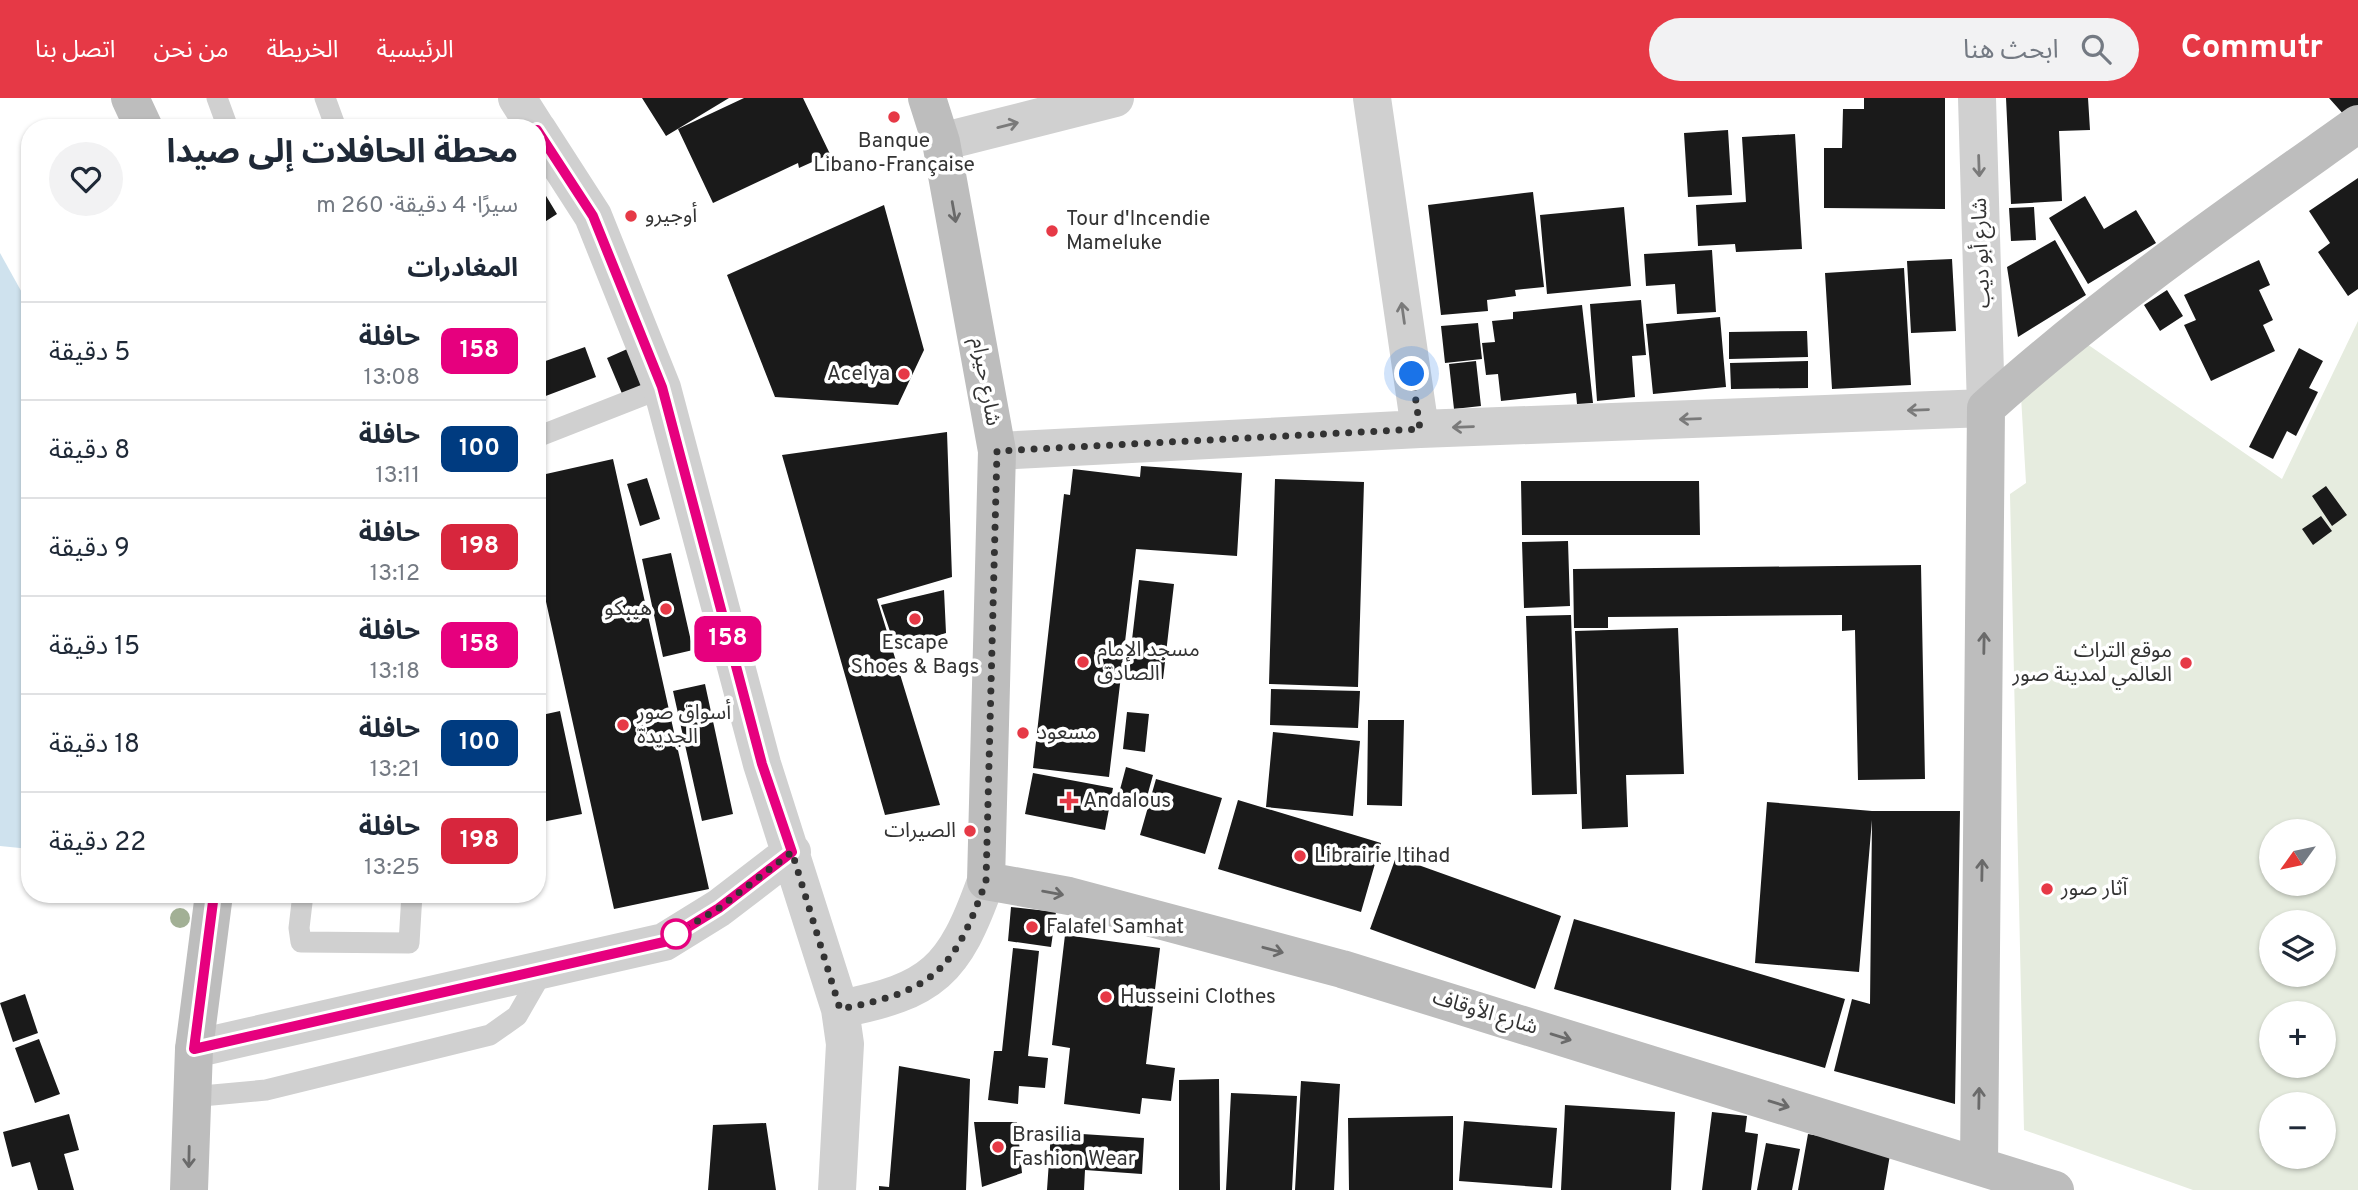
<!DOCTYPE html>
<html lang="ar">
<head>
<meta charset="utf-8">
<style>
	:root { --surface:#fff; --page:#f2f2f3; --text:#1f2937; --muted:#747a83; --line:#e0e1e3; --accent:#e63946 }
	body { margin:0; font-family:Overpass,"Noto Sans Arabic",sans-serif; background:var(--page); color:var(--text); direction:rtl; height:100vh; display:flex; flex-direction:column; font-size:26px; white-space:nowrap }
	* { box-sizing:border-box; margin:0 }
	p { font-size:23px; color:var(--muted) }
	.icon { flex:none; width:38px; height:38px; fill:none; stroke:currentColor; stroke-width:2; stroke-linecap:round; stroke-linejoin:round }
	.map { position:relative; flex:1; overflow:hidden; direction:ltr }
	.drawer { position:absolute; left:21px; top:21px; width:525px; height:784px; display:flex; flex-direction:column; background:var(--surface); border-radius:28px; box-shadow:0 2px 5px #0004; direction:rtl }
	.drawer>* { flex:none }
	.badge { padding:0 14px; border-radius:10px; font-size:24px; line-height:46px }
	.needle { width:46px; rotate:237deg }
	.controls { position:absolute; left:2259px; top:721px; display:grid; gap:14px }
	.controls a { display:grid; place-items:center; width:77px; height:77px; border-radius:50%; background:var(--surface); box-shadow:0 2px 5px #0004; font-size:35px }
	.you { position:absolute; width:35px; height:35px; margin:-18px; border:5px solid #fff; border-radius:50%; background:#1a73e8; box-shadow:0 0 0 10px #1a73e833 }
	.map>.badge { position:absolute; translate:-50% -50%; box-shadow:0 0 0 4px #fff }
	h2 { padding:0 28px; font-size:26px; line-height:63px }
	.round { display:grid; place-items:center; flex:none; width:74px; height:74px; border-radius:37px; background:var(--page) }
	.headline { display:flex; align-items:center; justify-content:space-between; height:119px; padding:0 28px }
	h1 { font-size:33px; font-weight:700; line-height:52px }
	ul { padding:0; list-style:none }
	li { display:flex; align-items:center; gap:21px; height:98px; padding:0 28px; border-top:2px solid var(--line) }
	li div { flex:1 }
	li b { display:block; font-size:26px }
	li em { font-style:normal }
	li .badge { min-width:77px; font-weight:700; text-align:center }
	header { display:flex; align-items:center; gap:42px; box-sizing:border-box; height:98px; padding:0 35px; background:var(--accent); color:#fff }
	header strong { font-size:33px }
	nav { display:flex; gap:38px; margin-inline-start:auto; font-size:24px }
	.search { width:490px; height:63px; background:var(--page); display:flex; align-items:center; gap:18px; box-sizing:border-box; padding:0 24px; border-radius:38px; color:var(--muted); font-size:26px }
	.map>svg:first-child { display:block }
	.green { fill:#e6ecdf; fill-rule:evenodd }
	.water { fill:#cfe2ee }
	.building { fill:#1a1a1a }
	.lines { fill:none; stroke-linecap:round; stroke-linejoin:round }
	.lane { stroke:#d0d0d0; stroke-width:21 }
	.street { stroke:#d0d0d0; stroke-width:38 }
	.secondary { stroke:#bdbdbd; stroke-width:38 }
	.tree { fill:#a2b095 }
	.oneway { stroke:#7a7a7a }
	.oneway2 { stroke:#6a6a6a }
	.line-casing { stroke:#fff; stroke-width:16 }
	.line { stroke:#e6007e; stroke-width:10 }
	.walk { stroke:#333; stroke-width:7; stroke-dasharray:0 12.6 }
	.poi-dot { fill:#e63946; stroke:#fff; stroke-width:2.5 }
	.stop-dot { fill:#fff; stroke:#e6007e; stroke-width:3.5 }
	.labels { text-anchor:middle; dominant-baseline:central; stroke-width:7; stroke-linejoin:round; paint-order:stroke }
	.poi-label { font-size:21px; fill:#333; stroke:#fff; text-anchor:start }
	.street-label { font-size:21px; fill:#333; stroke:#fff }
</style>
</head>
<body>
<header>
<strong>Commutr</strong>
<div class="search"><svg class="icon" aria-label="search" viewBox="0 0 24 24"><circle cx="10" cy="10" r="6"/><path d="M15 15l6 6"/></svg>ابحث هنا</div>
<nav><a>الرئيسية</a><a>الخريطة</a><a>من نحن</a><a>اتصل بنا</a></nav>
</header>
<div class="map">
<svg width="2358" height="1092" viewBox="0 0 2358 1092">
	<rect width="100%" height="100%" fill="#fff"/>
	<!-- green -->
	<path class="green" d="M2358 223V1092H2193L2024 1032 2010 396 2026 385 2021 298 2087 246 2282 381ZM2272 733H2324V786H2272ZM2272 824H2324V877H2272ZM2272 915H2324V968H2272ZM2272 1006H2324V1059H2272Z"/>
	<!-- water -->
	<path class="water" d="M0 155 25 200 30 215V751L0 748Z"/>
	<!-- building -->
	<path class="building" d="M642 0H729L666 38Z
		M744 0H803L830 56 799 70 798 65 713 105 678 31Z
		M1864 0H1945V111L1824 110V50H1842L1843 11H1864Z
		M2006 0H2088L2090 32 2059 33 2062 103 2011 106Z
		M2329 0H2358V24L2354 28Z
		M1728 32 1732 97 1688 99 1684 35Z
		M1795 36 1802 151 1736 154 1735 146 1698 148 1696 107 1746 104 1742 39Z
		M2358 80V191L2348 198 2318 154 2330 145 2309 113Z
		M537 83 557 116 543 125 537 115Z
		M1533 94 1544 189 1515 192 1516 198 1487 202 1488 213 1441 217 1428 107Z
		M2085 98 2104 131 2136 112 2156 145 2088 186 2049 120Z
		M884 107 924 252 898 307 775 299 727 177Z
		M1624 109 1631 188 1547 196 1540 117Z
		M2034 109 2036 142 2011 143 2009 110Z
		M2055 142 2086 197 2018 239 2007 169Z
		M1712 152 1716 214 1677 216 1675 186 1646 188 1644 156Z
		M1952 161 1956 233 1911 235 1907 163Z
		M2259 162 2270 187 2259 192 2273 222 2263 227 2275 253 2211 283 2184 227 2196 222 2184 197Z
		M1904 170 1911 287 1832 291 1825 175Z
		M2167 192 2183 218 2160 233 2144 207Z
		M1641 202 1646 257 1632 258 1635 299 1597 303 1590 206Z
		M1582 207 1593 305 1577 306 1576 295 1501 303 1498 276 1486 277 1482 245 1495 244 1492 223 1513 221V214Z
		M1720 219 1726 289 1653 296 1646 226Z
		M1478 225 1482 261 1445 265 1441 228Z
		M1807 233 1808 259 1729 261V234Z
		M634 248 651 286 623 298 607 260Z
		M585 249 596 279 543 299 537 284V266Z
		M2299 250 2323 263 2309 290 2318 294 2296 338 2287 333 2273 361 2249 349Z
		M1476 263 1481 308 1454 311 1449 266Z
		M1808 263V290L1731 291 1730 265Z
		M947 334 952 479 877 501 940 707 885 717 782 357Z
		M613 361 709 791 614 811 537 463V378Z
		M1141 368 1242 375 1237 458 1136 451 1109 679 1033 670 1064 396 1070 397 1073 371 1140 379Z
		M647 380 660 421 640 428 627 386Z
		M1275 381 1364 384 1358 589 1269 586Z
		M1521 383H1699L1700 437H1522Z
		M2326 388 2347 417 2332 428 2312 398Z
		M2321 418 2332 433 2313 447 2302 431Z
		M1568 443 1570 508 1524 510 1522 444Z
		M671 455 693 552 663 559 642 461Z
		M1921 467 1925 681 1858 682 1855 532 1842 533V517L1608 519V530H1574L1573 471Z
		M1139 482 1174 486 1163 581 1128 576Z
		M944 492 946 535 896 551 881 507Z
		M1571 517 1577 696 1532 697 1526 518Z
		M1678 530 1684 676 1626 677 1628 729 1582 731 1575 533Z
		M537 552 545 592 537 593Z
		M705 586 733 716 702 723 673 593Z
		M1271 591 1360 593 1358 630 1270 627Z
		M560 613 582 716 537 725V618Z
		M1127 614 1149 616 1145 654 1123 651Z
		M1368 622H1404L1402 708 1367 707Z
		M1273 634 1360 643 1353 718 1266 709Z
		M1126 669 1153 677 1145 706 1118 699Z
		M1033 675 1113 690 1105 732 1025 716Z
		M1156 681 1222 700 1205 756 1140 737Z
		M1238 702 1381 745 1361 814 1218 771Z
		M1767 704 1872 713H1960L1955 1006 1834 973 1852 901 1870 906 1872 722 1859 874 1755 865Z
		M1396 759 1561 818 1535 891 1370 831Z
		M1011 809 1056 814 1051 849 1008 843Z
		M1574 821 1845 901 1825 970 1554 891Z
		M1065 837 1160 850 1146 966 1175 970 1171 1003 1142 1000 1140 1016 1064 1006 1070 950 1052 947Z
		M1013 850 1039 853 1028 958 1048 960 1045 990 1019 988 1018 1006 988 1002 994 953H1002Z
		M25 896 38 935 13 944 0 905Z
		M39 941 60 996 35 1005 15 950Z
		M899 968 970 981 966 1092H879V1088L889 1089Z
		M1219 981 1220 1092H1179V982Z
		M1301 983 1340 986 1334 1092H1295Z
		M1231 995 1297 998 1292 1092H1226Z
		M1565 1007 1675 1014 1671 1092H1561Z
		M1712 1014 1747 1018 1745 1034 1758 1036 1751 1092H1702Z
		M69 1016 79 1052 64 1056 74 1092H38L30 1064 12 1069 3 1034Z
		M1453 1018V1092H1349L1348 1020Z
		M1464 1023 1557 1030 1552 1090 1459 1083Z
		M974 1024H1017L1022 1075 982 1089Z
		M766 1025 776 1092H708L713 1027Z
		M1051 1034 1144 1040 1142 1076 1085 1072 1084 1092H1047Z
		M1808 1036 1891 1051 1884 1092H1798Z
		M1766 1045 1800 1051 1792 1092H1757Z"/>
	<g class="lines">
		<!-- lane -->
		<path class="lane" d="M217 0 228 30
			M325 0 336 30
			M537 339 662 290
			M303 796 299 830 301 844 409 845 412 796
			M191 999 266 992 490 937 517 918 544 871"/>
		<!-- street -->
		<path class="street" d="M517 0 536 30
			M1372 0 1420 331
			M537 31 593 118 662 290 762 666 840 911 845 946 837 1092
			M941 44 1115 0
			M997 353 1420 331 1986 310 1977 0
			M840 911C933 893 954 873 986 783
			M194 951 664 844 719 810 792 754"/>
		<!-- secondary -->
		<path class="secondary" d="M130 0 144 30
			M927 0 941 44 997 353 986 783 1069 798 1342 871 2055 1092
			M1979 1068 1986 310C2102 205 2230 117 2358 26
			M189 1092 194 951 214 796"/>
	</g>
	<!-- trees -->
	<circle class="tree" cx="180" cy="820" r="10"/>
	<!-- one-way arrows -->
	<defs><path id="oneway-shaft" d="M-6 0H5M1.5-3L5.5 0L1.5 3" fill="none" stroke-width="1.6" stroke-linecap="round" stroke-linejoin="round" transform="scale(1.75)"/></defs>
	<g class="oneway">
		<use href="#oneway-shaft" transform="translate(1008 27) rotate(-14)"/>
		<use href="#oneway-shaft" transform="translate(1979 68) rotate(88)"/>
		<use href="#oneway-shaft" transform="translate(1403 215) rotate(-98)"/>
		<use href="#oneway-shaft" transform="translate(1918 312) rotate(178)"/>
		<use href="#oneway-shaft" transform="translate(1690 321) rotate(178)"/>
		<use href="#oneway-shaft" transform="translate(1463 329) rotate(178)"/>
	</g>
	<g class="oneway2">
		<use href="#oneway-shaft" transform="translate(954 114) rotate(80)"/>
		<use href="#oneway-shaft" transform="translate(1984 545) rotate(-89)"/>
		<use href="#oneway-shaft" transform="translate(1982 772) rotate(-89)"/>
		<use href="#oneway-shaft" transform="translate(1053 795) rotate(10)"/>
		<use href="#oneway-shaft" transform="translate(1273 852) rotate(15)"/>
		<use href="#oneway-shaft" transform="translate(1561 939) rotate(17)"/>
		<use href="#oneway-shaft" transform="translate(1979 1000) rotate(-89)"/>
		<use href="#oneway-shaft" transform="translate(1779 1006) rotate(17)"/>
		<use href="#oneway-shaft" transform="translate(189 1059) rotate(91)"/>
	</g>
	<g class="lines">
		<!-- line casing -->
		<g class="line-casing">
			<path id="line" d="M214 796 194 951 664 844 719 810 792 754 762 666 662 289 593 118 537 32"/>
		</g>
		<!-- line -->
		<use href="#line" class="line"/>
		<!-- walk -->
		<path class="walk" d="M676 836 719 810 792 754 840 911C934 893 954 873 986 783L997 353 1420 331 1412 276"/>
	</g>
	<!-- markers -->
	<g class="poi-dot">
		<circle cx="894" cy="19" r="7"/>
		<circle cx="631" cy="118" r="7"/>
		<circle cx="1052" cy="133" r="7"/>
		<circle cx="904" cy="276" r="7"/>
		<circle cx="666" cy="511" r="7"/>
		<circle cx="915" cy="521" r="7"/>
		<circle cx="1083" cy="564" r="7"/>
		<circle cx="2186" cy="565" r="7"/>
		<circle cx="623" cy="627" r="7"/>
		<circle cx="1023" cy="635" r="7"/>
		<path d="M1065.5 692.5h7v7h7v7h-7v7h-7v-7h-7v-7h7z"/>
		<circle cx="970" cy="733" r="7"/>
		<circle cx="1300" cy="758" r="7"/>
		<circle cx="2047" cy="791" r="7"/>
		<circle cx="1032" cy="829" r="7"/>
		<circle cx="1106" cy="899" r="7"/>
		<circle cx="998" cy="1049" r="7"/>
	</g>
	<circle class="stop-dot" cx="676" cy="836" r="14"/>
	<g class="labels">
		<!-- poi labels -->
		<g class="poi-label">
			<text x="894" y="43" text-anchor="middle">Banque<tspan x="894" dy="24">Libano-Française</tspan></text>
			<text x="645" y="118">أوجيرو</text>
			<text x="1066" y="121">Tour d'Incendie<tspan x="1066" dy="24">Mameluke</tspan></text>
			<text x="890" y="276" text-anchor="end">Acelya</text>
			<text x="652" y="511" text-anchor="end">هيبكو</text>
			<text x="915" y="545" text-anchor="middle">Escape<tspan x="915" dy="24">Shoes &amp; Bags</tspan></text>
			<text x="1097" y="552">مسجد الإمام<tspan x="1097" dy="24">الصادق</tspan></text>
			<text x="2172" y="553" text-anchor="end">موقع التراث<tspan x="2172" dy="24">العالمي لمدينة صور</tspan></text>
			<text x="637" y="615">أسواق صور<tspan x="637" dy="24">الجديدة</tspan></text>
			<text x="1037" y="635">مسعود</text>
			<text x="1083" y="703">Andalous</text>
			<text x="956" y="733" text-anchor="end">الصيرات</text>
			<text x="1314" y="758">Librairie Itihad</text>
			<text x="2061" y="791">آثار صور</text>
			<text x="1046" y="829">Falafel Samhat</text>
			<text x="1120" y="899">Husseini Clothes</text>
			<text x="1012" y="1037">Brasilia<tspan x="1012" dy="24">Fashion Wear</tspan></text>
		</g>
		<!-- street labels -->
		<g class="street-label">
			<text transform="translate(1982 155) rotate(-92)">شارع أبو ديب</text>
			<text transform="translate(985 284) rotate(80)">شارع حيرام</text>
			<text transform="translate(1485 915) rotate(17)">شارع الأوقاف</text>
		</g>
	</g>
</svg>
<div class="controls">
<a><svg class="needle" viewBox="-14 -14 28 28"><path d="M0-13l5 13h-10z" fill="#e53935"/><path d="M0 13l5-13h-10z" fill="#747a83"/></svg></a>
<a><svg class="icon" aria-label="layers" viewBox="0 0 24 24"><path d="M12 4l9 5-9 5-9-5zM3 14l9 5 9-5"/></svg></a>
<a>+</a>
<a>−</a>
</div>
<div class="you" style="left:1412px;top:276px"></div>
<b class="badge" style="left:728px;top:541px;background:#e6007e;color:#fff">158</b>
<section class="drawer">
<div class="headline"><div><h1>محطة الحافلات إلى صيدا</h1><p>سيرًا · 4 دقيقة · 260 m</p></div><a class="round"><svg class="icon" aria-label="heart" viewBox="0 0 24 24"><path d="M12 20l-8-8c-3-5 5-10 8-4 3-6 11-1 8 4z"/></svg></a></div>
<h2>المغادرات</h2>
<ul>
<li><span class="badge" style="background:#e6007e;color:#fff">158</span><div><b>حافلة</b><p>13:08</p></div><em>5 دقيقة</em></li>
<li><span class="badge" style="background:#003b80;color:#fff">100</span><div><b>حافلة</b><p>13:11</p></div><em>8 دقيقة</em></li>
<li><span class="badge" style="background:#d7263d;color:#fff">198</span><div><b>حافلة</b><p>13:12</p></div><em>9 دقيقة</em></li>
<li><span class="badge" style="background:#e6007e;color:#fff">158</span><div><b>حافلة</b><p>13:18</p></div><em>15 دقيقة</em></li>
<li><span class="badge" style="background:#003b80;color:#fff">100</span><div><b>حافلة</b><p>13:21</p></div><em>18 دقيقة</em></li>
<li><span class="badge" style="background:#d7263d;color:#fff">198</span><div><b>حافلة</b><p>13:25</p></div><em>22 دقيقة</em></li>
</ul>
</section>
</div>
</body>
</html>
